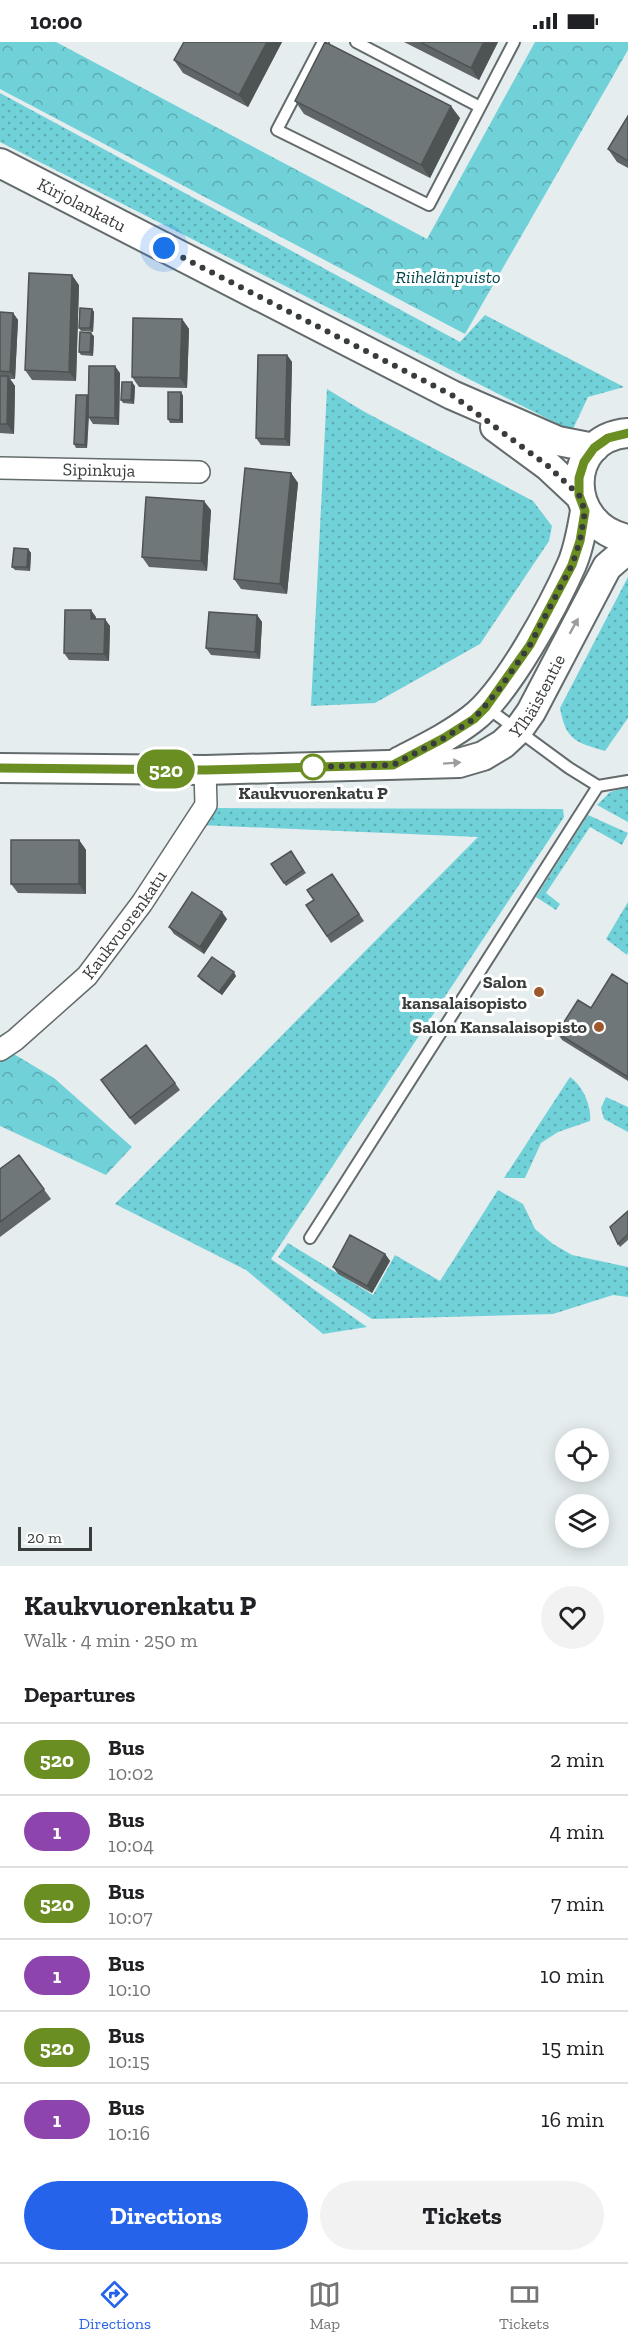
<!DOCTYPE html>
<html lang="en">
<head>
<meta charset="utf-8">
<style>
	:root { --surface:#fff; --page:#f2f2f2; --text:#202124; --muted:#757577; --line:#e0e0e0; --accent:#2563eb }
	body { margin:0; font-family:"Zilla Slab",serif; background:var(--page); color:var(--text); height:100vh; display:flex; flex-direction:column; font-size:22px; white-space:nowrap }
	* { box-sizing:border-box; margin:0 }
	p { font-size:20px; color:var(--muted) }
	.icon { flex:none; width:33px; height:33px; fill:none; stroke:currentColor; stroke-width:2; stroke-linecap:round; stroke-linejoin:round }
	.map { position:relative; height:1524px; overflow:hidden }
	.sheet { display:flex; flex-direction:column; background:var(--surface); flex:1 }
	.sheet>* { flex:none }
	.badge { padding:0 12px; border-radius:20px; font-size:21px; line-height:39px }
	.fabs { position:absolute; left:555px; top:1386px; display:grid; gap:12px }
	.fabs a { display:grid; place-items:center; width:54px; height:54px; border-radius:50%; background:var(--surface); box-shadow:0 3px 15px #0003; font-size:30px }
	.scale { position:absolute; left:18px; bottom:15px; width:74px; box-sizing:border-box; padding-left:6px; border:3px solid #393c3c; border-top:0; font-size:16px; line-height:21px; white-space:nowrap; color:#393c3c; -webkit-text-stroke:4px #fff; paint-order:stroke }
	.you { position:absolute; width:30px; height:30px; margin:-15px; border:4px solid #fff; border-radius:50%; background:#1a73e8; box-shadow:0 0 0 9px #1a73e833 }
	.map>.badge { position:absolute; translate:-50% -50%; box-shadow:0 0 0 3px #fff }
	h2 { padding:0 24px; font-size:22px; line-height:54px }
	.round { display:grid; place-items:center; flex:none; width:63px; height:63px; border-radius:32px; background:var(--page) }
	.headline { display:flex; align-items:center; justify-content:space-between; height:102px; padding:0 24px }
	h1 { font-size:28px; font-weight:700; line-height:45px }
	.primary-button { display:flex; gap:12px; margin-top:auto; padding:12px 24px }
	.primary-button a { flex:1; height:69px; border-radius:36px; background:var(--accent); color:#fff; font-size:24px; font-weight:700; line-height:69px; text-align:center }
	.primary-button a+a { background:var(--page); color:var(--text) }
	ul { padding:0; list-style:none }
	li { display:flex; align-items:center; gap:18px; height:72px; padding:0 24px; border-top:2px solid var(--line) }
	li div { flex:1 }
	li b { display:block; font-size:22px }
	li em { font-style:normal }
	li .badge { min-width:66px; font-weight:700; text-align:center }
	.status { display:flex; justify-content:space-between; align-items:center; height:42px; padding:0 30px; background:var(--surface); direction:ltr }
	.status svg { height:16px; fill:currentColor }
	.tab-bar { display:flex; justify-content:space-around; align-items:center; height:84px; border-top:2px solid var(--line); background:var(--surface); font-size:16px; color:var(--muted) }
	.tab-bar a { display:grid; justify-items:center; gap:3px }
	.tab-bar .on { color:var(--accent) }
	.map>svg:first-child { display:block }
	.grass { fill:url(#grass-dots) }
	.park { fill:url(#park-crowns) }
	.lines { fill:none; stroke-linecap:round; stroke-linejoin:round }
	.lane-casing { stroke:#646b6c; stroke-width:14 }
	.street-casing { stroke:#646b6c; stroke-width:24 }
	.secondary-casing { stroke:#646b6c; stroke-width:32 }
	.lane { stroke:#fff; stroke-width:10 }
	.street { stroke:#fff; stroke-width:21 }
	.secondary { stroke:#fff; stroke-width:28 }
	.wall { fill:#606667 }
	.shaded-wall { fill:#4e5354 }
	.building { fill:#707778; stroke:#4e5354; stroke-width:1.5 }
	.oneway { fill:#9c9e9e }
	.line-casing { stroke:#fff; stroke-width:14 }
	.line { stroke:#6b8e23; stroke-width:9 }
	.walk { stroke:#393c3c; stroke-width:6; stroke-dasharray:0 10.8 }
	.stop-dot { fill:#fff; stroke:#6b8e23; stroke-width:3 }
	.poi-dot { fill:#9d592b; stroke:#fff; stroke-width:2 }
	.labels { text-anchor:middle; dominant-baseline:central; stroke-width:6; stroke-linejoin:round; paint-order:stroke }
	.street-label { font-size:18px; fill:#393c3c; stroke:#fff }
	.park-label { font-size:18px; font-style:italic; fill:#00464b; stroke:#fff }
	.stop-label { font-size:18px; font-weight:bold; fill:#393c3c; stroke:#fff }
	.poi-label { font-size:18px; font-weight:bold; fill:#393c3c; stroke:#fff; text-anchor:end }
</style>
</head>
<body>
<div class="status"><b>10:00</b><svg viewBox="0 0 49 12"><path d="M0 12V9h3v3zM5 12V6h3v6zM10 12V3h3v9zM15 12V0h3v12zM26 1h20v11H26zM47 4h2v5h-2z"/></svg></div>
<div class="map">
<svg width="628" height="1524" viewBox="0 0 628 1524">
	<defs>
		<pattern id="grass-dots" width="8" height="8" patternUnits="userSpaceOnUse" patternTransform="scale(1.5)"><rect width="8" height="8" fill="#70d1d9"/><path d="M2 2h.1M6 6h.1" fill="none" stroke="#5dabb1" stroke-width="1.8" stroke-linecap="round"/></pattern>
		<pattern id="park-crowns" width="20" height="18" patternUnits="userSpaceOnUse" patternTransform="scale(1.5)"><rect width="20" height="18" fill="#70d1d9"/><path d="M2 6a3 3 0 1 1 6 0M12 15a3 3 0 1 1 6 0" fill="none" stroke="#5dabb1"/></pattern>
	</defs>
	<rect width="100%" height="100%" fill="#e5edee"/>
	<!-- grass -->
	<path class="grass" d="M0 51 460 300 485 273 624 345 588 355 572 389 0 100Z
		M327 347 363 369 533 459 552 484 549 499 480 602 375 661 311 664Z
		M628 535V676L605 709C576 700 566 699 560 666Z
		M628 745V780L597 763 610 750Z
		M209 766 563 767 564 775 271 1217 367 1285 323 1292 246 1228 115 1162 478 795 200 783Z
		M588 773 628 791 622 803 590 785 546 851 560 862 556 868 536 855Z
		M628 860V910L627 913 606 897Z
		M570 1035C582 1043 592 1064 590 1079L558 1090 541 1101 525 1136H504Z
		M606 1055 628 1065V1090L604 1077 601 1066Z
		M498 1148 523 1162 535 1187 553 1202 572 1213 628 1225V1255L613 1253 553 1272 372 1277 278 1215 288 1201 373 1253 395 1213 440 1239Z"/>
	<!-- park -->
	<path class="park" d="M0 0H56L427 197 535 0H628V8L465 292 0 47Z
		M12 1011 54 1036 132 1105 106 1133 0 1084V1018Z"/>
	<g class="lines">
		<!-- lane casing -->
		<g class="lane-casing">
			<path id="lane" d="M323 0 277 88 429 163 514 0
				M356 0 480 65
				M486 665 569 726 598 744 628 739
				M310 1196 598 744"/>
		</g>
		<!-- street casing -->
		<g class="street-casing">
			<g id="street">
				<path id="s1" d="M0 426 199 430"/>
				<path id="s2" d="M0 1008 15 998 87 934 142 861 206 763 205 728"/>
			</g>
		</g>
		<!-- secondary casing -->
		<g class="secondary-casing">
			<g id="secondary">
				<path id="s3" d="M0 121 452 353 558 399 594 406"/>
				<path d="M495 385 548 424 579 453"/>
				<path d="M628 391C563 396 564 485 628 497"/>
				<path d="M400 719C425 706 450 694 472 677 507 651 554 563 572 522 579 505 582 487 585 469"/>
				<path id="s4" d="M0 726 205 728 459 721 483 714 503 702 519 687 531 670 607 525 628 507"/>
			</g>
		</g>
		<!-- lane -->
		<use href="#lane" class="lane"/>
		<!-- street -->
		<use href="#street" class="street"/>
		<!-- secondary -->
		<use href="#secondary" class="secondary"/>
	</g>
	<!-- wall -->
	<path class="wall" d="M184 0H282L248 65 183 31 174 18Z
		M404 0H498L479 38Z
		M295 59 460 76 430 136 304 72Z
		M628 74V126L617 120 608 107Z
		M79 243 76 339 32 338 25 328Z
		M92 267 94 270 93 290 81 289 79 286Z
		M0 270 13 271 18 278 15 337H10L15 344 14 392 0 391Z
		M182 277 189 287 187 346 139 345 132 335Z
		M94 294 93 314 81 313 79 310Z
		M287 313 292 320 290 404 261 403 256 396Z
		M120 331 119 383 93 382 89 376 87 406H76L74 402 87 353 88 355Z
		M135 344 134 362 123 361 121 358Z
		M181 350 183 354V381H170L168 377Z
		M291 431 298 441 287 552 241 547 234 537Z
		M211 468 207 529 149 525 142 515Z
		M28 507 31 511 30 529 15 528 12 525Z
		M257 573 262 580 260 617 211 613 206 606Z
		M96 575V577L110 584 109 619 69 618 64 611Z
		M79 798 86 808V852L18 851 11 842Z
		M291 809 306 831 286 844 271 822Z
		M332 832 364 879 331 901 306 863 314 858Z
		M227 877 204 912 174 892 169 885Z
		M198 934H236L222 953 201 938Z
		M628 942V1039L562 998 557 991Z
		M175 1041 180 1048 135 1083 106 1045Z
		M19 1113 51 1157 0 1195V1127Z
		M628 1169V1198L620 1205 618 1202Z
		M385 1212 390 1219 372 1251 338 1232 333 1225Z"/>
	<!-- shaded-wall -->
	<path class="shaded-wall" d="M267 0H282L248 65 239 53Z
		M484 0H498L479 38 471 26Z
		M451 64 460 76 430 136 421 123Z
		M72 233 79 243 76 339 69 330Z
		M92 267 94 270 93 290 90 286Z
		M13 271 18 278 15 337 10 330Z
		M182 277 189 287 187 346 180 336Z
		M91 291 94 294 93 314 90 310Z
		M287 313 292 320 290 404 285 397Z
		M115 324 120 331 119 383 115 376Z
		M8 334 15 344 14 392 7 382Z
		M132 340 135 344 134 362 131 358Z
		M181 350 183 354V381L180 378Z
		M87 353 89 357 87 406 85 403Z
		M291 431 298 441 287 552 280 542Z
		M204 459 211 468 207 529 201 519Z
		M28 507 31 511 30 529 27 525Z
		M91 568 96 575 95 583 91 577Z
		M257 573 262 580 260 617 255 610Z
		M105 577 110 584 109 619 104 612Z
		M79 798 86 808V852L79 842Z
		M222 870 227 877 204 912 200 905Z
		M234 930 236 934 222 953 219 950Z
		M385 1212 390 1219 372 1251 367 1244Z"/>
	<!-- building -->
	<path class="building" d="M184 0H267L239 53 174 18Z
		M325 0 451 64 421 123 295 59Z
		M420 0H484L471 26Z
		M628 74V119L608 107Z
		M29 231 72 233 69 330 25 328Z
		M80 266 92 267 90 286H79Z
		M0 270 13 271 10 330 0 329Z
		M133 276 182 277 180 336 132 335Z
		M80 290 91 291 90 310H79Z
		M258 313H287L285 397 256 396Z
		M89 324H115V376L88 375Z
		M0 334H8L7 382H0Z
		M122 340H132L131 358H121Z
		M168 350H181L180 378 168 377Z
		M76 353H87L85 403 74 402Z
		M245 426 291 431 280 542 234 537Z
		M146 455 204 459 201 519 142 515Z
		M14 506 28 507 27 525H12Z
		M65 568H91V577H105L104 612 64 611Z
		M209 570 257 573 255 610 206 606Z
		M11 798H79V842H11Z
		M291 809 303 828 284 841 271 822Z
		M332 832 359 872 327 894 306 863 314 858 307 848Z
		M192 850 222 870 200 905 169 885Z
		M212 915 234 930 219 950 198 934Z
		M612 932 628 942V1035L557 991 578 958 591 966Z
		M146 1003 175 1041 130 1076 101 1038Z
		M19 1113 44 1147 0 1180V1127Z
		M628 1169V1192L618 1202 610 1185Z
		M350 1193 385 1212 367 1244 333 1225Z"/>
	<!-- one-way arrows -->
	<defs><path id="oneway-solid" d="M-6-.8H1V-3.2L6.5 0L1 3.2V.8H-6Z" transform="scale(1.5)"/></defs>
	<g class="oneway">
		<use href="#oneway-solid" transform="translate(574 584) rotate(-61)"/>
		<use href="#oneway-solid" transform="translate(452 721) rotate(-4)"/>
	</g>
	<g class="lines">
		<!-- line casing -->
		<g class="line-casing">
			<path id="line" d="M0 726 205 728 393 723 444 696 474 677 486 665 530 603 572 523 580 499 585 469 579 453V436L584 420 594 406 608 396 628 391"/>
		</g>
		<!-- line -->
		<use href="#line" class="line"/>
		<!-- walk -->
		<path class="walk" d="M164 206 452 353 548 424 579 453 585 469 580 499 572 523 530 603 500 646 474 677 444 696 393 723 313 725"/>
	</g>
	<!-- markers -->
	<circle class="stop-dot" cx="313" cy="725" r="12"/>
	<g class="poi-dot">
		<circle cx="539" cy="950" r="6"/>
		<circle cx="599" cy="985" r="6"/>
	</g>
	<g class="labels">
		<!-- street labels -->
		<g class="street-label">
			<text stroke="none"><textPath href="#s3" startOffset="92">Kirjolankatu</textPath></text>
			<text stroke="none"><textPath href="#s1" startOffset="99">Sipinkuja</textPath></text>
			<text stroke="none"><textPath href="#s4" startOffset="567">Ylhäistentie</textPath></text>
			<text stroke="none"><textPath href="#s2" startOffset="178">Kaukvuorenkatu</textPath></text>
		</g>
		<!-- park labels -->
		<g class="park-label">
			<text x="448" y="235">Riihelänpuisto</text>
		</g>
		<!-- stop labels -->
		<g class="stop-label">
			<text x="313" y="751">Kaukvuorenkatu P</text>
		</g>
		<!-- poi labels -->
		<g class="poi-label">
			<text x="527" y="940">Salon<tspan x="527" dy="21">kansalaisopisto</tspan></text>
			<text x="587" y="985">Salon Kansalaisopisto</text>
		</g>
	</g>
</svg>
<div class="fabs">
<a><svg class="icon" aria-label="locate" viewBox="0 0 24 24"><circle cx="12" cy="12" r="6"/><path d="M12 2v4M12 18v4M2 12h4M18 12h4"/></svg></a>
<a><svg class="icon" aria-label="layers" viewBox="0 0 24 24"><path d="M12 4l9 5-9 5-9-5zM3 14l9 5 9-5"/></svg></a>
</div>
<div class="scale">20 m</div>
<div class="you" style="left:164px;top:206px"></div>
<b class="badge" style="left:166px;top:727px;background:#6b8e23;color:#fff">520</b>
</div>
<section class="sheet">
<div class="headline"><div><h1>Kaukvuorenkatu P</h1><p>Walk · 4 min · 250 m</p></div><a class="round"><svg class="icon" aria-label="heart" viewBox="0 0 24 24"><path d="M12 20l-8-8c-3-5 5-10 8-4 3-6 11-1 8 4z"/></svg></a></div>
<h2>Departures</h2>
<ul>
<li><span class="badge" style="background:#6b8e23;color:#fff">520</span><div><b>Bus</b><p>10:02</p></div><em>2 min</em></li>
<li><span class="badge" style="background:#8e44ad;color:#fff">1</span><div><b>Bus</b><p>10:04</p></div><em>4 min</em></li>
<li><span class="badge" style="background:#6b8e23;color:#fff">520</span><div><b>Bus</b><p>10:07</p></div><em>7 min</em></li>
<li><span class="badge" style="background:#8e44ad;color:#fff">1</span><div><b>Bus</b><p>10:10</p></div><em>10 min</em></li>
<li><span class="badge" style="background:#6b8e23;color:#fff">520</span><div><b>Bus</b><p>10:15</p></div><em>15 min</em></li>
<li><span class="badge" style="background:#8e44ad;color:#fff">1</span><div><b>Bus</b><p>10:16</p></div><em>16 min</em></li>
</ul>
<div class="primary-button"><a>Directions</a><a>Tickets</a></div>
</section>
<nav class="tab-bar">
<a class="on"><svg class="icon" aria-label="directions" viewBox="0 0 24 24"><path d="M12 3l9 9-9 9-9-9zM9 14v-3h6M13 9l2 2-2 2"/></svg>Directions</a>
<a><svg class="icon" aria-label="map" viewBox="0 0 24 24"><path d="M3 6l6-2 6 2 6-2v14l-6 2-6-2-6 2zM9 4v14M15 6v14"/></svg>Map</a>
<a><svg class="icon" aria-label="tickets" viewBox="0 0 24 24"><path d="M3 7h18v10H3zM15 7v10"/></svg>Tickets</a>
</nav>
</body>
</html>
